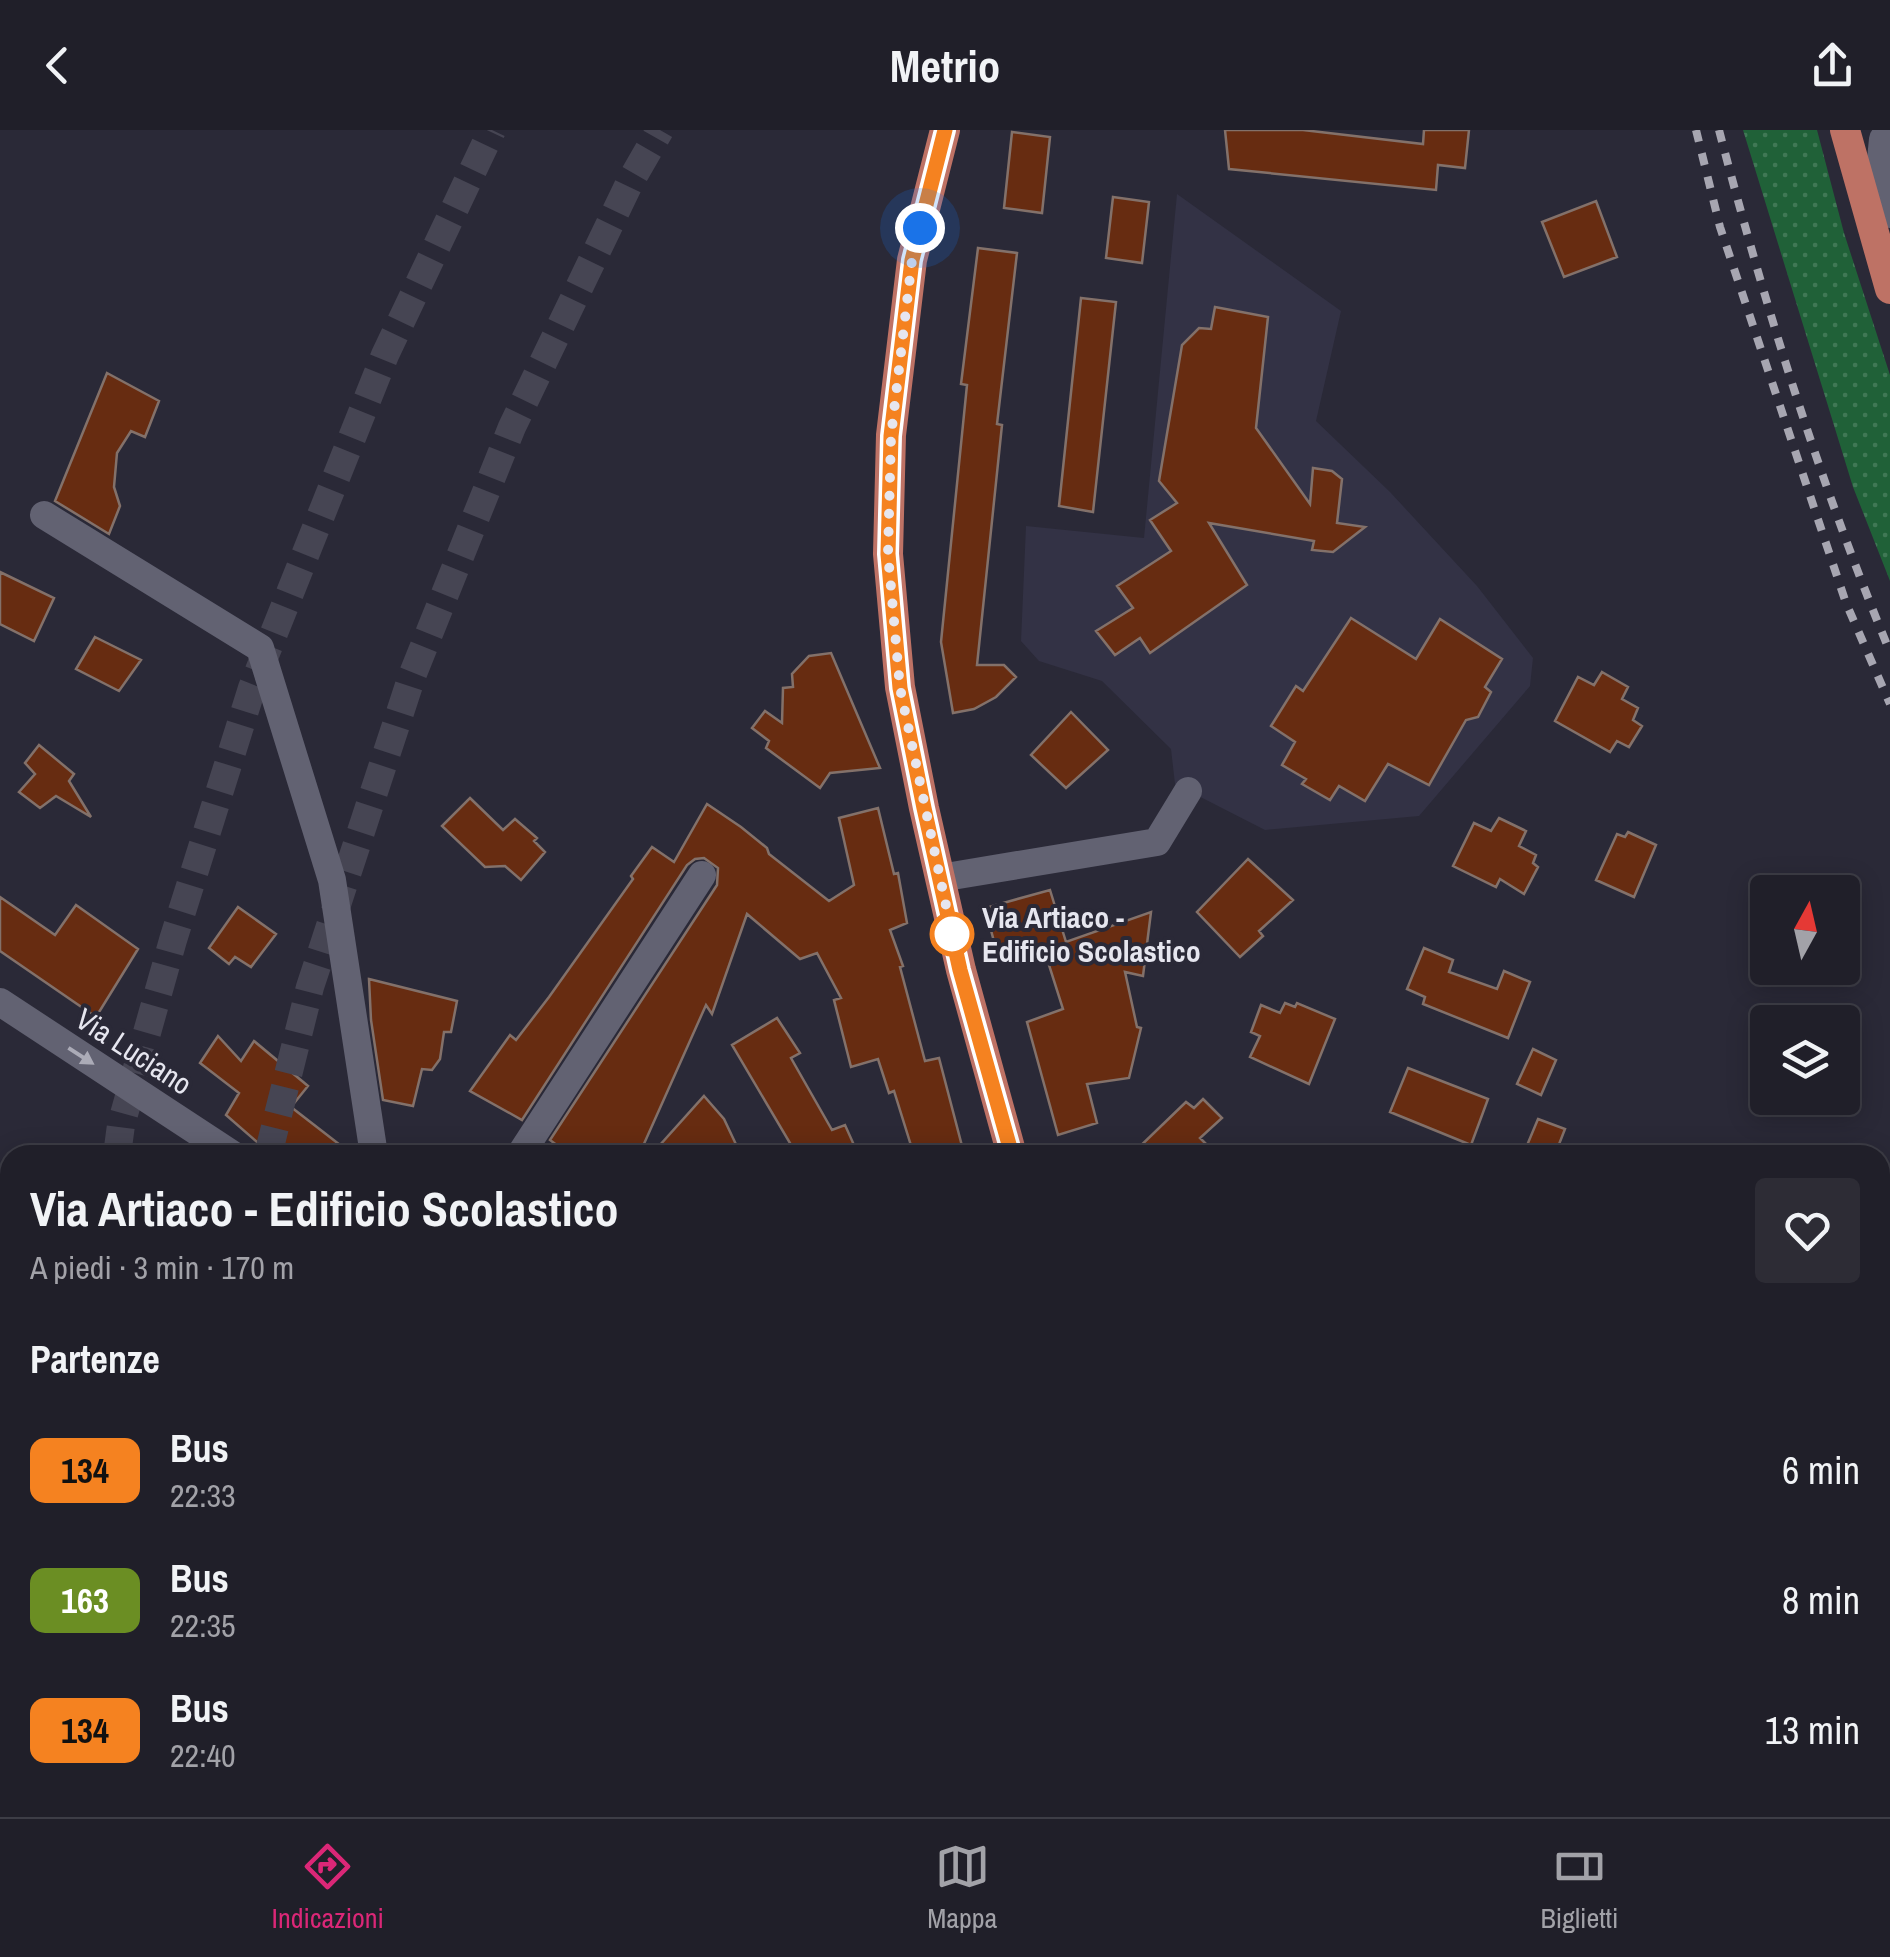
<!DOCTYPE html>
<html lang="it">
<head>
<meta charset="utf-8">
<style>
	:root { --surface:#201f29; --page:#2d2c35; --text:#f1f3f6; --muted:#a2a2a8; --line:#3d3d46; --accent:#db2777 }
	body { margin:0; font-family:"Archivo Narrow",sans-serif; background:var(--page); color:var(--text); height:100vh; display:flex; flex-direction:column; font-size:38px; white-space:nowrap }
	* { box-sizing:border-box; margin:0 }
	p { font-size:32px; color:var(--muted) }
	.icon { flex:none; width:55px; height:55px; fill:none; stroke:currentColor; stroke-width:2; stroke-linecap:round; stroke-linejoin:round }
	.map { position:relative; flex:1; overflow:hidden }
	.panel { position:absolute; left:0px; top:1015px; width:1890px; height:672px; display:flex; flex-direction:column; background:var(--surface); border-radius:30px 30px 0 0; box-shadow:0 5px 25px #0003,0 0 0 2px var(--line) }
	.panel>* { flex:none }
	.badge { padding:0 20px; border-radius:15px; font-size:35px; line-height:65px }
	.needle { width:65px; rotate:8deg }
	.fabs { position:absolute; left:1750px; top:745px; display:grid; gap:20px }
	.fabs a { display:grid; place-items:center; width:110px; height:110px; border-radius:10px; background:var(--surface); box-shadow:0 5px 25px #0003,0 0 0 2px var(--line); font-size:50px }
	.you { position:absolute; width:50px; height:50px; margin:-25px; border:8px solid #fff; border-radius:50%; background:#1a73e8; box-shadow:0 0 0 15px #1a73e833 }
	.map>.badge { position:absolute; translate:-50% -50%; box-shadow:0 0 0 5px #fff }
	h2 { padding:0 30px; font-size:38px; line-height:90px }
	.round { display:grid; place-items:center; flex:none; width:105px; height:105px; border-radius:10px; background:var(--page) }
	.overview { display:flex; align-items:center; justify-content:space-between; height:170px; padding:0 30px }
	h1 { font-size:48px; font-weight:700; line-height:75px }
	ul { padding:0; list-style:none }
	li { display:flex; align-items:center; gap:30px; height:130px; padding:0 30px }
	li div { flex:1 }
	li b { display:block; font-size:38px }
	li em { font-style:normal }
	li .badge { min-width:110px; font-weight:700; text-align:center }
	header { display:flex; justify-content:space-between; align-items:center; height:130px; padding:0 30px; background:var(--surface); font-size:45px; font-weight:700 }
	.tabs { display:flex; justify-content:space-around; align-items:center; height:140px; border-top:2px solid var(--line); background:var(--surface); font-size:28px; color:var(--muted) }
	.tabs a { display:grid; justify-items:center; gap:5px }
	.tabs .selected { color:var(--accent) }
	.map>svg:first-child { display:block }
	.built { fill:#333245 }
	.grass { fill:url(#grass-dots) }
	.building { fill:#672c11; stroke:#83716a; stroke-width:2.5 }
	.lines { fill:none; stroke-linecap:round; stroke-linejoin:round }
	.minor-tunnel { stroke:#464553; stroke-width:28; stroke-dasharray:28 14; stroke-linecap:butt }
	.minor { stroke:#626272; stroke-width:28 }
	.major { stroke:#be7265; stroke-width:30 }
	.rail { stroke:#a7a6b1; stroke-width:8; stroke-dasharray:12 12; stroke-linecap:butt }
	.oneway { fill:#ababb7 }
	.line-casing { stroke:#fff; stroke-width:22 }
	.line { stroke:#f58220; stroke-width:15 }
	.walk { stroke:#e6e6ef; stroke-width:10; stroke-dasharray:0 18 }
	.stop-dot { fill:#fff; stroke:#f58220; stroke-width:5 }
	.labels { text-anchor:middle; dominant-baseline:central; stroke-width:8; stroke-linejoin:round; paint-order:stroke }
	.stop-label { font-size:30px; font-weight:bold; fill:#e6e6ef; stroke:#2a2937; text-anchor:start }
	.street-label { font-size:30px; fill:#e6e6ef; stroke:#2a2937 }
</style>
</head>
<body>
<header><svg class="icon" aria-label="back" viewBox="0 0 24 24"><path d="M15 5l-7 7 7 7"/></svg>Metrio<svg class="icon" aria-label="share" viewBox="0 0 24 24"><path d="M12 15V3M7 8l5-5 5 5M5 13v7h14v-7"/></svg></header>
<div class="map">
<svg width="1890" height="1687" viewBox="0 0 1890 1687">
	<defs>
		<pattern id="grass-dots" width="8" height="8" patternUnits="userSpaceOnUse" patternTransform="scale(2.5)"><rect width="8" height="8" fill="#206138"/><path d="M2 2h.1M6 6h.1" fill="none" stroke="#407855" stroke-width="1.8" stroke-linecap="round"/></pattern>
	</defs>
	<rect width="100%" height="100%" fill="#2a2937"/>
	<!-- built -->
	<path class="built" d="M1177 64 1341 181 1316 291 1390 362 1477 456 1533 528 1530 556 1419 686 1265 700 1175 654 1171 619 1102 551 1039 531 1021 511 1026 396 1144 408Z"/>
	<!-- grass -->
	<path class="grass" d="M1743 0H1817L1844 103 1890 245V451L1853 357Z"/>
	<!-- building -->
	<path class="building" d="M1225 0H1303L1423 14 1424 0H1469L1465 38 1438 35 1436 60 1229 39Z
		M1012 2 1050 7 1042 83 1004 78Z
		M1113 67 1149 72 1142 133 1106 128Z
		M1596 71 1617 127 1564 147 1542 92Z
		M978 118 1017 123 997 294 1002 295 977 535H1004L1016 547 996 567 974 579 953 583 941 512 967 255 961 254Z
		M1081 168 1116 172 1093 382 1059 376Z
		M1215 177 1268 187 1256 298 1310 374 1313 338 1332 341 1342 349 1337 393 1365 397 1333 422 1312 420 1314 411 1209 393 1247 455 1150 523 1140 508 1115 525 1096 501 1133 478 1117 456 1171 421 1150 390 1177 373 1159 351 1182 215 1199 198 1211 199Z
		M107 243 159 271 145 307 131 301 117 323 114 357 120 376 109 404 55 371Z
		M0 442 54 468 34 511 0 494Z
		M1351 488 1416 529 1440 489 1502 529 1485 557 1491 562 1478 587 1466 590 1429 655 1388 634 1365 671 1339 656 1330 670 1302 654 1306 649 1282 635 1295 612 1271 596 1296 556 1303 561Z
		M95 507 141 530 119 561 76 539Z
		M831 523 880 638 830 643 820 658 766 618 769 611 752 598 765 581 782 593 783 558 793 557 792 544 809 526Z
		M1602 542 1628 557 1622 569 1638 578 1633 590 1642 596 1629 617 1617 611 1610 622 1555 591 1578 547 1594 555Z
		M1071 582 1108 620 1066 658 1031 625Z
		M39 615 74 644 69 651 91 687 56 666 40 678 19 662 35 644 25 633Z
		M470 668 503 700 515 689 537 708 534 711 545 722 521 750 505 736 485 737 442 696Z
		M707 674 741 697 767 718 769 724 829 771 854 755 839 688 878 678 894 744 898 743 907 793 890 800 903 836 900 837 925 931 939 928 962 1016 936 1025H914L894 961 889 963 878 929 851 937 834 870 841 868 817 823 800 829 747 784 712 884 706 875 639 1025H570L550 1010 717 755 718 738 704 728 695 729 687 735 522 990 470 961 510 905 516 910 549 867 633 749 631 746 652 717 674 732Z
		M1499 688 1526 701 1519 716 1536 725 1533 733 1538 737 1524 764 1500 749 1496 757 1453 736 1474 693 1491 701Z
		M1628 702 1656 715 1634 767 1596 750 1617 704 1625 707Z
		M1248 729 1293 770 1259 801 1263 806 1240 827 1197 782Z
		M1050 760 1066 812 1151 782 1143 846 1125 842 1137 897 1141 898 1129 948 1087 954 1097 993 1058 1005 1027 892 1063 879 1043 816 999 830 985 778Z
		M0 767 55 805 76 775 138 819 96 887 0 821Z
		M238 777 276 804 251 837 235 827 229 834 209 818Z
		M1424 818 1453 830 1449 842 1497 859 1504 841 1530 852 1508 908 1423 874 1425 867 1407 859Z
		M369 849 457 871 451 902H444L440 929 432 940 422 939 413 976 383 970 371 890Z
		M1285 873 1295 877 1297 873 1335 889 1309 954 1250 927 1260 906 1251 902 1261 875 1280 883Z
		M777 888 800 923 791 928 832 1000 845 995 854 1015 847 1025H797L732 915Z
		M218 906 241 931 254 911 308 956 291 977 353 1025H272L226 985 239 963 200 933Z
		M1533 919 1556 930 1541 965 1517 954Z
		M1408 938 1488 969 1471 1015 1390 982Z
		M704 966 724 989 741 1025H651Z
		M1203 969 1222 988 1200 1008 1217 1025H1131L1186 972 1194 978Z
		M1538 989 1565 999 1556 1022 1528 1013Z"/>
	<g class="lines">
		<!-- minor-tunnel -->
		<path class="minor-tunnel" d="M117 1025 121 995 173 810 252 558 385 225 492 0
			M268 1025 310 857 412 546 512 297 629 54 660 0
			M125 1678 128 1687
			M212 1678 214 1687"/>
		<!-- minor -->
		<path class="minor" d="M1890 4 1883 9 1880 40 1890 84
			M44 385 260 518 332 750 374 1025
			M940 748 1157 712 1188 661
			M0 872 233 1025
			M520 1025 702 745
			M1880 1622 1890 1631
			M1102 1678 1115 1687
			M1774 1685 1777 1687"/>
		<!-- major -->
		<path class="major" d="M945 0 912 130 891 305 888 424 900 557 924 678 961 840 1012 1025
			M1845 0 1890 159
			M0 1454 10 1463
			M291 1678 305 1687
			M1353 1678 1362 1687"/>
		<!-- rail -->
		<path class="rail" d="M1696 0 1720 97 1846 473 1890 574
			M1719 0C1766 179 1819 351 1890 522"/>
	</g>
	<!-- one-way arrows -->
	<defs><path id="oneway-solid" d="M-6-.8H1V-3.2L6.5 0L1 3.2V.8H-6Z" transform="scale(2.5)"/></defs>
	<use class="oneway" href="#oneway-solid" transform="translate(81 926) rotate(33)"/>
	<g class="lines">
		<!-- line casing -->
		<g class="line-casing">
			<path id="line" d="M945 0 912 130 891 306 888 424 900 558 924 678 960 840 1012 1025"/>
		</g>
		<!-- line -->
		<use href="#line" class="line"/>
		<!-- walk -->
		<path class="walk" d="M920 98 912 130 891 306 888 424 900 558 952 804"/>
	</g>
	<!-- markers -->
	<circle class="stop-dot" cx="952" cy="804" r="20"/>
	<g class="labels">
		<!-- stop labels -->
		<g class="stop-label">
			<text x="982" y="787">Via Artiaco -<tspan x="982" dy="34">Edificio Scolastico</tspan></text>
		</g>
		<!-- street labels -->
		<g class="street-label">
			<text transform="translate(134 921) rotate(33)">Via Luciano</text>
		</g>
	</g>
</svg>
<div class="fabs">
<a><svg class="needle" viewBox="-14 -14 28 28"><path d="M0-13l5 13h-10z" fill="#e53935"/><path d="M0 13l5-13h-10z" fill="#a2a2a8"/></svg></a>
<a><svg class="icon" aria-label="layers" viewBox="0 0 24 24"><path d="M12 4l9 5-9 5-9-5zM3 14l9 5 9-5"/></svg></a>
</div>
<div class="you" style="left:920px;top:98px"></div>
<section class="panel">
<div class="overview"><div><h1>Via Artiaco - Edificio Scolastico</h1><p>A piedi · 3 min · 170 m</p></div><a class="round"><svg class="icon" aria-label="heart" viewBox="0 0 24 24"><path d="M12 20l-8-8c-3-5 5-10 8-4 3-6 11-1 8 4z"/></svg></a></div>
<h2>Partenze</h2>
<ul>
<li><span class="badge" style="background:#f58220;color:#111">134</span><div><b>Bus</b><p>22:33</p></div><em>6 min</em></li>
<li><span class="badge" style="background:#6b8e23;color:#fff">163</span><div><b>Bus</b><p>22:35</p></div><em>8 min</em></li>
<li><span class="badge" style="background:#f58220;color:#111">134</span><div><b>Bus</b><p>22:40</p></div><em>13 min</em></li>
</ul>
</section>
</div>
<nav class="tabs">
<a class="selected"><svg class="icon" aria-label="directions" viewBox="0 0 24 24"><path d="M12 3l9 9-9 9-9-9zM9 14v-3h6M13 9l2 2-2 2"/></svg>Indicazioni</a>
<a><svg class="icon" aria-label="map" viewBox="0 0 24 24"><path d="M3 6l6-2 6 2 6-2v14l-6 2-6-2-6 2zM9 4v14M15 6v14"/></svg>Mappa</a>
<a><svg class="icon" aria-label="tickets" viewBox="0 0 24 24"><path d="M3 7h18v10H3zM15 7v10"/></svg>Biglietti</a>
</nav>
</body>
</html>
